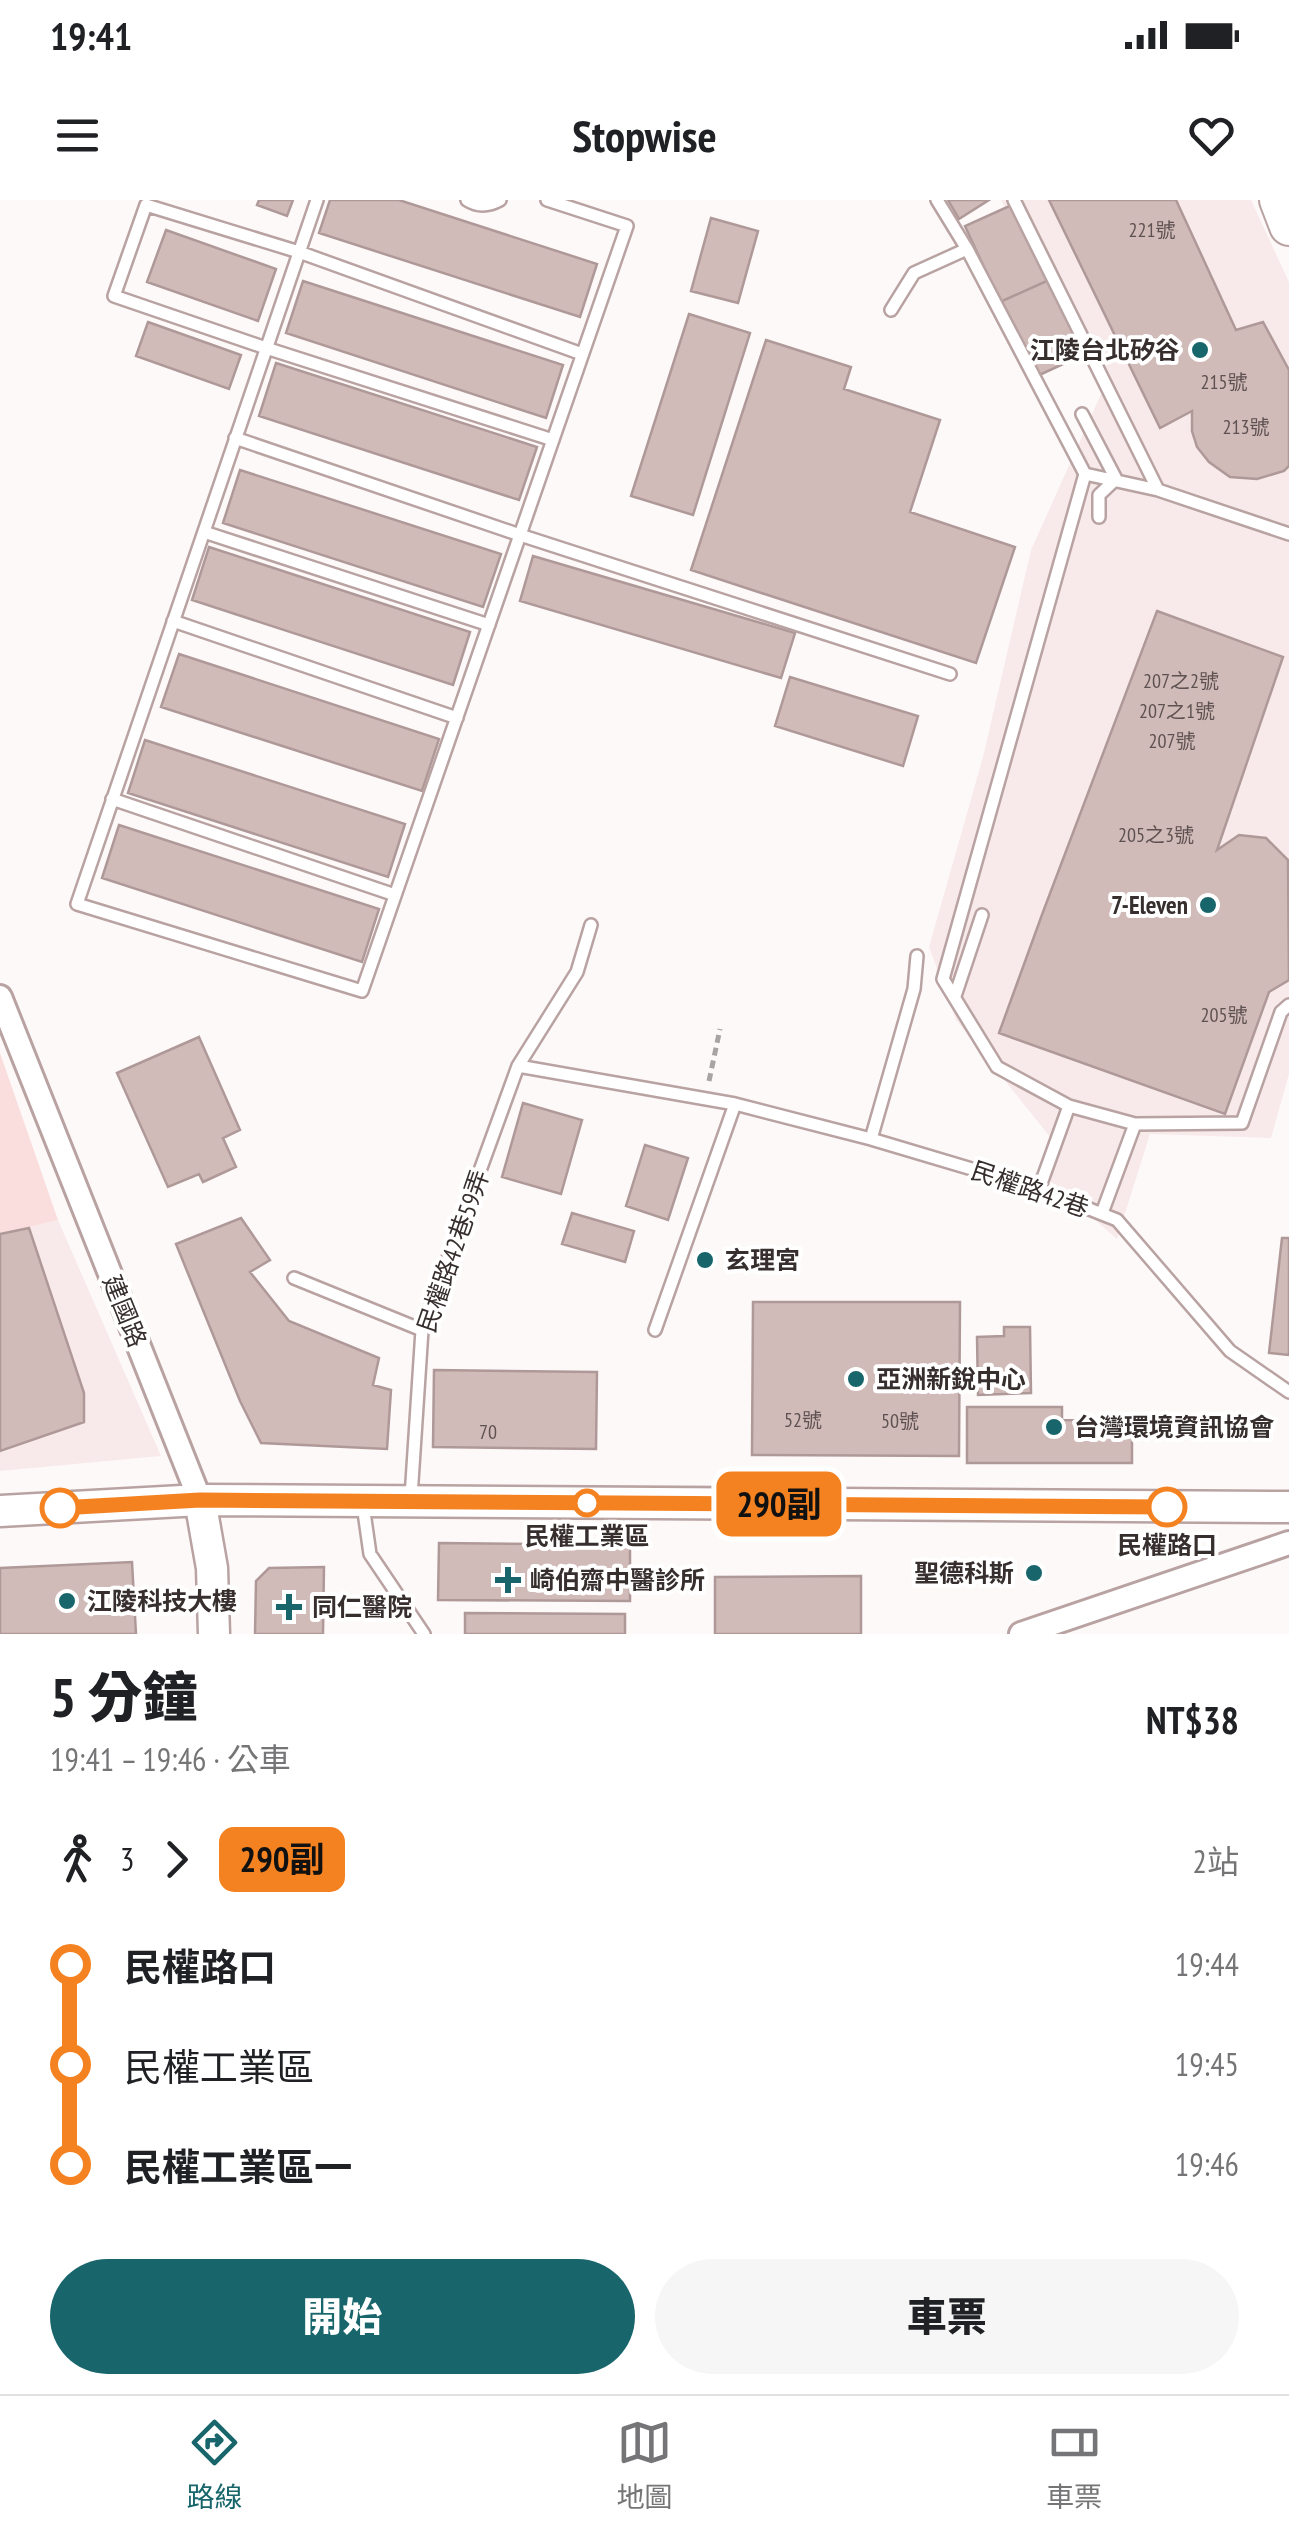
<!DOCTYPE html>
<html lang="zh-TW">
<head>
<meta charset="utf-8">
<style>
	:root { --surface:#fff; --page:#f6f6f6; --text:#202124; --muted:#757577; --line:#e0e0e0; --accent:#18666b }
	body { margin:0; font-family:"PT Sans Narrow","Noto Sans TC",sans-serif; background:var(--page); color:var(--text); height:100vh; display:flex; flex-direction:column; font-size:38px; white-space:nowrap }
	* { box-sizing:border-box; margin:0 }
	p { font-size:32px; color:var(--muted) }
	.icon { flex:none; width:55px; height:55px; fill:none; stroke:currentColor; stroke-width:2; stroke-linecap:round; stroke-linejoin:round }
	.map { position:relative; height:1434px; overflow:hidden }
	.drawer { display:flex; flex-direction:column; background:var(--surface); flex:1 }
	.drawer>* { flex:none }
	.badge { padding:0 20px; border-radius:15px; font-size:35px; line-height:65px }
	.map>.badge { position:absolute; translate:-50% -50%; box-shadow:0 0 0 5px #fff }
	.legs { display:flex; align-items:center; gap:15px; height:110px; padding:0 50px; font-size:32px }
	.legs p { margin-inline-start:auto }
	.overview { display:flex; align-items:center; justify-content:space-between; height:170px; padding:0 50px }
	h1 { font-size:55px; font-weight:800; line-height:75px }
	.cta { display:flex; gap:20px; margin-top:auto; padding:20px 50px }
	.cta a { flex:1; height:115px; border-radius:60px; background:var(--accent); color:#fff; font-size:40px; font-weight:800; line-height:115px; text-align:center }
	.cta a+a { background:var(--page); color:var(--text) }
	ul { padding:0 50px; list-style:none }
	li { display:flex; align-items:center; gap:35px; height:100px; font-size:38px }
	li i { display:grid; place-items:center; width:15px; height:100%; margin:0 12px; background:currentColor }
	li i::after { content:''; width:25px; height:25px; margin:-12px; border:8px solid; border-radius:50%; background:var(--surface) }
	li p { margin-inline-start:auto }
	li:first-child i { background:linear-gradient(#0000 50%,currentColor 0) }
	li:last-child i { background:linear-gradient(currentColor 50%,#0000 0) }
	.status { display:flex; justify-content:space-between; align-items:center; height:70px; padding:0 50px; background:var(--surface); direction:ltr }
	.status svg { height:28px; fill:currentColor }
	header { display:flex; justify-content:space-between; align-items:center; height:130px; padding:0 50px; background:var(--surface); font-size:45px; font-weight:800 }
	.tabs { display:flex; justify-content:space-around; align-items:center; height:140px; border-top:2px solid var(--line); background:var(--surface); font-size:28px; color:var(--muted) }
	.tabs a { display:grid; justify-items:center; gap:5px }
	.tabs .active { color:var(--accent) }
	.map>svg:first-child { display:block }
	.built { fill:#f8eaea }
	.green { fill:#f9dedd }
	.building { fill:#d1bbb9; stroke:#af9998; stroke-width:2.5 }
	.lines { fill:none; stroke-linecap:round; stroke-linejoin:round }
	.service-casing { stroke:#b9a3a2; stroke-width:16 }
	.minor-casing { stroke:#b9a3a2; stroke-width:28 }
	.tertiary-casing { stroke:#b9a3a2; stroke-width:35 }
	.primary-casing { stroke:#b9a3a2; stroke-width:42 }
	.path { stroke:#a9a3a3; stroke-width:5; stroke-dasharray:8 5; stroke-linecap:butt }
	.service { stroke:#fff; stroke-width:11 }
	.minor { stroke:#fff; stroke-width:22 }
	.tertiary { stroke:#fff; stroke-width:30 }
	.primary { stroke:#fff; stroke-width:38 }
	.line-1-casing { stroke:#fff; stroke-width:22 }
	.line-1 { stroke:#f58220; stroke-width:15 }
	.poi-dot { fill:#18666b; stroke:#fff; stroke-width:4 }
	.stop-1-dot { fill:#fff; stroke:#f58220; stroke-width:5 }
	.labels { text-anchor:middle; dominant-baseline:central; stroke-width:8; stroke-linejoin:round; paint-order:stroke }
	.number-label { font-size:20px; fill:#5e5151 }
	.poi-label { font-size:25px; font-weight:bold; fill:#372e2e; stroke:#fff; text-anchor:start }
	.street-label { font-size:25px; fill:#372e2e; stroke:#fff }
	.stop-label { font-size:25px; font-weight:bold; fill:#372e2e; stroke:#fff }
</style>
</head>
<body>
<div class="status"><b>19:41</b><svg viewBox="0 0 49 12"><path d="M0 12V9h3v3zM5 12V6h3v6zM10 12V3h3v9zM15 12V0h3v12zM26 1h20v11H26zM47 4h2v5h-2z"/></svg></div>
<header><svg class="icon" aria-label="menu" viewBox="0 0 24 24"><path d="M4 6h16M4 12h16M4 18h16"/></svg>Stopwise<svg class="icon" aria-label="heart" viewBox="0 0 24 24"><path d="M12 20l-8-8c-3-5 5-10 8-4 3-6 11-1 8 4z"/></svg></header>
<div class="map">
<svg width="1289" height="1434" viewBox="0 0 1289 1434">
	<rect width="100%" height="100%" fill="#fef9f9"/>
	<!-- built -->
	<path class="built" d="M1001 0H1251L1289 82V874L1271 938 1150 934 1117 1039 1040 972 1051 938 956 820 929 747 983 557 1031 350 1102 192Z
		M58 1020 161 1256 0 1271V1034Z"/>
	<!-- green -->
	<path class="green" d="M0 853 58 1020 0 1034Z"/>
	<!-- building -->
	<path class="building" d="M259 0H293L287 16 257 5Z
		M330 0H399L597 64 580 117 319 33Z
		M948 0H989L959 19Z
		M1049 0H1176L1236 130 1263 122 1289 170V266L1284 271 1257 279 1230 277 1209 262 1197 247 1192 231V211L1160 228Z
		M1014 4 1049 80 1000 102 965 26Z
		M711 18 758 31 738 103 691 91Z
		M166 30 276 69 258 121 147 82Z
		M1049 80 1083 155 1035 177 1000 102Z
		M303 81 563 165 546 218 286 133Z
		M689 114 750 133 693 315 631 296Z
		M148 122 241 155 229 189 136 156Z
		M766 140 851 167 844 189 940 220 910 312 1015 347 976 463 691 370Z
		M276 163 537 247 519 300 259 216Z
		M240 270 501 354 483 407 223 323Z
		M209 347 470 432 453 485 192 400Z
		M533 356 795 433 781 478 520 401Z
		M1157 411 1283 457 1217 650 1239 635 1266 638 1288 660 1289 780 1269 792 1225 914 999 833 1043 712Z
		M179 454 439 539 422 591 161 507Z
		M790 477 918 516 903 566 775 526Z
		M145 540 405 624 388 677 128 593Z
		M119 625 379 709 362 762 102 678Z
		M199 837 240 930 223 938 236 967 203 982 199 974 168 987 117 873Z
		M523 903 582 920 561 994 502 977Z
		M645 945 688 958 668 1020 626 1006Z
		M572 1013 634 1031 625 1062 562 1044Z
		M241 1018 270 1060 250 1072 289 1121 379 1158 373 1185 391 1190 387 1249 261 1243 240 1201 176 1044Z
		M29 1028 84 1193V1222L0 1251V1034Z
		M1282 1038H1289V1155L1269 1153Z
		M753 1102H960L959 1256 752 1255Z
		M1004 1127H1030L1031 1193 978 1195 977 1137 1004 1136Z
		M434 1170 597 1172 596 1249 433 1247Z
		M967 1207H1062V1220L1132 1221V1263H967Z
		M439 1343 630 1345V1401L438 1400Z
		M132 1362 136 1434H0V1368Z
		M324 1367 323 1434H255L256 1381 269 1368Z
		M861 1376V1434H715V1377Z
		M465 1413 625 1414V1434H465Z"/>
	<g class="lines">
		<!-- service casing -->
		<g class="service-casing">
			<path id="service" d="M317 0 77 704 362 791 627 26 547 0
				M467 0C478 7 489 6 500 0
				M937 0 967 49 1085 274 1158 290 1289 334
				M1014 0 1158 290
				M891 110 914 73 967 49
				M1082 214 1116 279 1099 295V317
				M235 238 520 335 950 474
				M553 240 266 148 114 96 146 5 299 52 582 154
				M1085 274 943 779 997 867 1069 906 1135 924 1242 923 1281 812 1289 805
				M204 332 489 425
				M173 421 457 518
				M112 599 395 695
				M955 796 982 715
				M518 866 735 904 871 939 1039 989 1117 1020 1230 1151 1289 1192
				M871 939 914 789 917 756
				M1039 989 1069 906
				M1102 1013 1135 924
				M294 1078 422 1130
				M655 1130 735 904
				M411 1297 422 1130 518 866 577 772 591 725
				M363 1305 370 1354 424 1434"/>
		</g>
		<!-- minor casing -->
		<g class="minor-casing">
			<path id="minor" d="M0 797 200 1300
				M1021 1434 1289 1343"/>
		</g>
		<!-- tertiary casing -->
		<g class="tertiary-casing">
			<path id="tertiary" d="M200 1300 212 1368 214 1434
				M0 1311 200 1300 1289 1307"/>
		</g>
		<!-- primary casing -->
		<g class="primary-casing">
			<path id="primary" d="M1279 0 1289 26"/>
		</g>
		<!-- path -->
		<path class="path" d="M709 881 720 829"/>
		<!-- service -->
		<use href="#service" class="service"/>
		<!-- minor -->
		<use href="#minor" class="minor"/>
		<!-- tertiary -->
		<use href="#tertiary" class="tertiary"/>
		<!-- primary -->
		<use href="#primary" class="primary"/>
	</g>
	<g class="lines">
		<!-- line-1 casing -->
		<g class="line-1-casing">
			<path id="line-1" d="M60 1308 200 1300 1167 1307"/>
		</g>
		<!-- line-1 -->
		<use href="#line-1" class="line-1"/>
	</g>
	<!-- markers -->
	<g class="poi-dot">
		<circle cx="1200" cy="150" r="10"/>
		<circle cx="1208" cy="705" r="10"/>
		<circle cx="705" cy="1060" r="10"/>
		<circle cx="856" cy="1179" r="10"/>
		<circle cx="1054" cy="1227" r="10"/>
		<circle cx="1034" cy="1373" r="10"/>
		<path d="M503 1365h10v10h10v10h-10v10h-10v-10h-10v-10h10z"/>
		<circle cx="67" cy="1401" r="10"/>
		<path d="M284 1392h10v10h10v10h-10v10h-10v-10h-10v-10h10z"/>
	</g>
	<g class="stop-1-dot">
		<circle cx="587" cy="1303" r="12"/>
		<circle cx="1167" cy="1307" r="18"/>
		<circle cx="60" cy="1308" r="18"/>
	</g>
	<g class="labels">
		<!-- number labels -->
		<g class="number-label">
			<text x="1152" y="30">221號</text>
			<text x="1224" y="182">215號</text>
			<text x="1246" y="227">213號</text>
			<text x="1181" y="481">207之2號</text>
			<text x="1177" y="511">207之1號</text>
			<text x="1172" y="541">207號</text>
			<text x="1156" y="635">205之3號</text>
			<text x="1224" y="815">205號</text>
			<text x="803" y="1220">52號</text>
			<text x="900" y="1221">50號</text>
			<text x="488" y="1232">70</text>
		</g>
		<!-- poi labels -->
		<g class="poi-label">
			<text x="1180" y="150" text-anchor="end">江陵台北矽谷</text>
			<text x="1188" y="705" text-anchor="end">7-Eleven</text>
			<text x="725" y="1060">玄理宮</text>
			<text x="876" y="1179">亞洲新銳中心</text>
			<text x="1074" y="1227">台灣環境資訊協會</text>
			<text x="1014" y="1373" text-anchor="end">聖德科斯</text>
			<text x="530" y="1380">崎伯齋中醫診所</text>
			<text x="87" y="1401">江陵科技大樓</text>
			<text x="312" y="1407">同仁醫院</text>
		</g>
		<!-- street labels -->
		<g class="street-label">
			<text transform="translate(1030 989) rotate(19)">民權路42巷</text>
			<text transform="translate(453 1051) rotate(-71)">民權路42巷59弄</text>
			<text transform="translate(125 1111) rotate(68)">建國路</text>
		</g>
		<!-- stop labels -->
		<g class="stop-label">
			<text x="587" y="1336">民權工業區</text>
			<text x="1167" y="1345">民權路口</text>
		</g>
	</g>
</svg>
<b class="badge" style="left:779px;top:1304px;background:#f58220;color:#111">290副</b>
</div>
<section class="drawer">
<div class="overview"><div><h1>5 分鐘</h1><p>19:41 – 19:46 · 公車</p></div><b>NT$38</b></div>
<div class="legs"><svg class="icon" aria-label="walk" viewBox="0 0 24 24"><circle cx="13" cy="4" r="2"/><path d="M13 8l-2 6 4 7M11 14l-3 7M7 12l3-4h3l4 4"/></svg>3<svg class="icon" aria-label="forward" viewBox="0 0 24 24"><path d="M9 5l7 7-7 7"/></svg><b class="badge" style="background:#f58220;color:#111">290副</b><p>2站</p></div>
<ul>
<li><i style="color:#f58220"></i><b>民權路口</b><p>19:44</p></li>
<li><i style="color:#f58220"></i><span>民權工業區</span><p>19:45</p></li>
<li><i style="color:#f58220"></i><b>民權工業區一</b><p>19:46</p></li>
</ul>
<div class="cta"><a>開始</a><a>車票</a></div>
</section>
<nav class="tabs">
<a class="active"><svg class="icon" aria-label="directions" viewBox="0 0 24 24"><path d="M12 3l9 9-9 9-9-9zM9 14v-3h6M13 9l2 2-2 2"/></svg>路線</a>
<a><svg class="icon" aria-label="map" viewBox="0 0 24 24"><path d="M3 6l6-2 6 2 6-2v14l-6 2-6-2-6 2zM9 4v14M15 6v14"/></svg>地圖</a>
<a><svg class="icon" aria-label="tickets" viewBox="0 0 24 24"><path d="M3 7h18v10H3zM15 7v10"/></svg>車票</a>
</nav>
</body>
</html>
